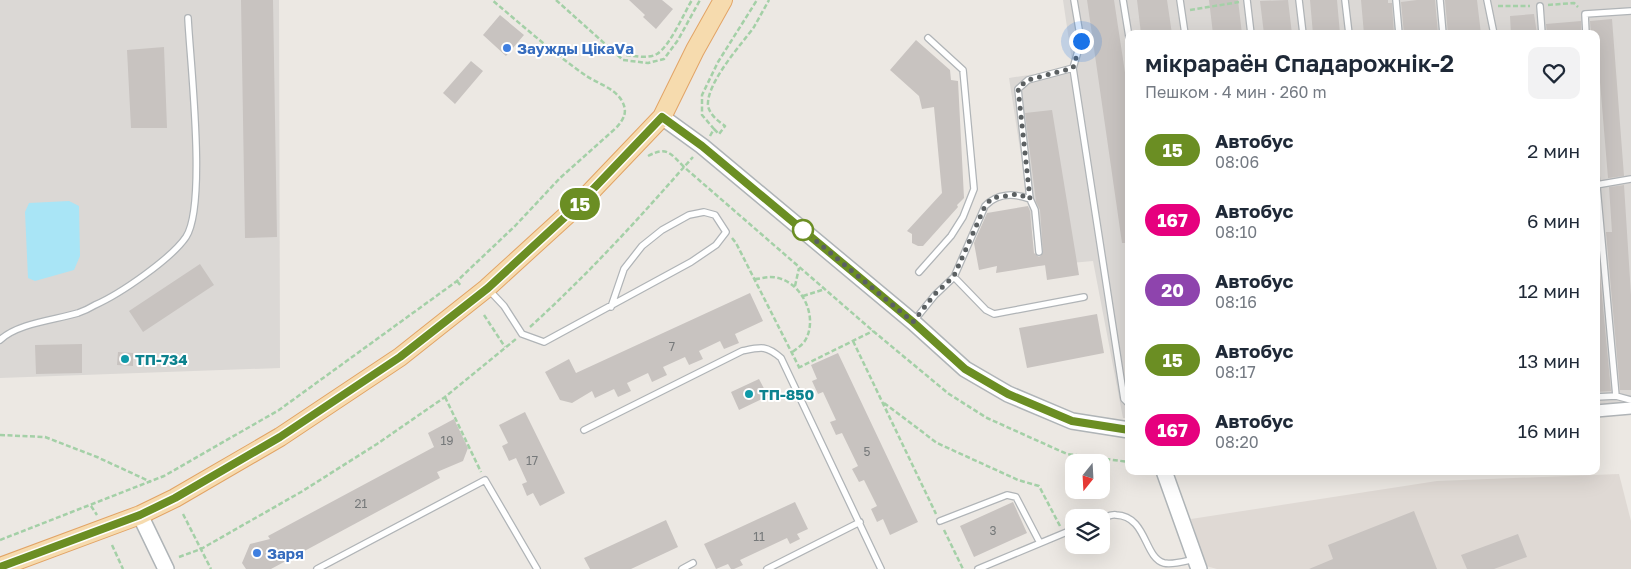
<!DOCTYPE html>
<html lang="ru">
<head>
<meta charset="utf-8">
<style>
	:root { --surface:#fff; --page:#f2f2f3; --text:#1f2937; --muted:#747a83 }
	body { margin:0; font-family:"Golos Text",sans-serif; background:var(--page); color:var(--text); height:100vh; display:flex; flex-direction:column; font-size:19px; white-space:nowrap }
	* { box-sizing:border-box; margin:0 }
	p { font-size:16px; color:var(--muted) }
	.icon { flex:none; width:28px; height:28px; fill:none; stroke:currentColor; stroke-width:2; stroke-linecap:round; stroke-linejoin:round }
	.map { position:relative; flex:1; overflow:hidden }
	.sheet { position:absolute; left:1125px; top:30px; width:475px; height:445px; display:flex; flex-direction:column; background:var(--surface); border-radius:10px; box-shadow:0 5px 20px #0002 }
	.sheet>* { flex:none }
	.badge { padding:0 10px; border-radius:16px; font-size:18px; line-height:32px }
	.needle { width:32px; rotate:198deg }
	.tools { position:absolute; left:1065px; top:454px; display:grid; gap:10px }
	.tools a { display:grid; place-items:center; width:45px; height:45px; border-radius:10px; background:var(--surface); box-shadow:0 5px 20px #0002; font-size:25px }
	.you { position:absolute; width:25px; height:25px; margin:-12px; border:4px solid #fff; border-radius:50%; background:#1a73e8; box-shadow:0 0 0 8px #1a73e833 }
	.map>.badge { position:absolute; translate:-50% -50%; box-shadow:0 0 0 2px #fff }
	.round { display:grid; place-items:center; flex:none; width:52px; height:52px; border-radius:10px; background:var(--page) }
	.summary { display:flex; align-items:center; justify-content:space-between; height:85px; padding:0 20px }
	h1 { font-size:24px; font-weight:600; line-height:38px }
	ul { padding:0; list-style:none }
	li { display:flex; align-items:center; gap:15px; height:70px; padding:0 20px }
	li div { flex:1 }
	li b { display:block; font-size:19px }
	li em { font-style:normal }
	li .badge { min-width:55px; font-weight:700; text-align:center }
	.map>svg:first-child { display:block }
	.industrial { fill:#dbd8d5 }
	.education { fill:#dfd9d4 }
	.water { fill:#a9e5f6 }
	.building { fill:#c8c3c0 }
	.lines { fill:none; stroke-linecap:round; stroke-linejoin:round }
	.lane-casing { stroke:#b0b4b7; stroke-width:8 }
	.street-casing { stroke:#b0b4b7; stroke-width:14 }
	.secondary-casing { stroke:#afb4b7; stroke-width:18 }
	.primary-casing { stroke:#e2a466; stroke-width:20 }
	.path { stroke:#a4d0a7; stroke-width:2.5; stroke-dasharray:5 2.5; stroke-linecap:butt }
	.lane { stroke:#fff; stroke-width:5.5 }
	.street { stroke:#fff; stroke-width:11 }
	.secondary { stroke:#fff; stroke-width:15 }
	.primary { stroke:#f6dbae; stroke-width:18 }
	.line-casing { stroke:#fff; stroke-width:11 }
	.line { stroke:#6b8e23; stroke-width:8 }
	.walk { stroke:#5b6062; stroke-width:5; stroke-dasharray:0 9 }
	.shop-dot { fill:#3f7fe0; stroke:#fff; stroke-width:2 }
	.stop-dot { fill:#fff; stroke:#6b8e23; stroke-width:2.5 }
	.culture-dot { fill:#0f9aa8; stroke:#fff; stroke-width:2 }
	.labels { text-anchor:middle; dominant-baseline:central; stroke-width:4; stroke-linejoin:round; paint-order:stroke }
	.number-label { font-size:12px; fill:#76797a }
	.shop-label { font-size:15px; font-weight:bold; fill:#366cbe; stroke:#fff; text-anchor:start }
	.culture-label { font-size:15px; font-weight:bold; fill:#0d838f; stroke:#fff; text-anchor:start }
</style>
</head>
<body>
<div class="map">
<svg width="1631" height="569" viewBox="0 0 1631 569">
	<rect width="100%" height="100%" fill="#ece8e3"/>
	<!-- industrial -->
	<path class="industrial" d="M0 0H279L280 368 0 378Z
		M1063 0H1631V414H1596V34H1129V418H1123L1093 261 1038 266 1009 78 1073 68Z"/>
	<!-- education -->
	<path class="education" d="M1619 474 1631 521V569H1217L1206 566 1191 519 1437 481Z"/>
	<!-- water -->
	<path class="water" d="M69 201 79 206 80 256 74 270 35 281 28 278 25 212 29 203Z"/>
	<!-- building -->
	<path class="building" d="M241 0H273L277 237 245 238Z
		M629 0H662L673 9 656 29 643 17 645 15Z
		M1087 0H1114L1129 99V243H1122Z
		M1137 0H1167L1172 34H1141Z
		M1209 0H1238L1242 34H1213Z
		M1288 0 1292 34H1264L1260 1Z
		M1310 0H1337L1340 34H1313Z
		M1361 0H1388V3H1392L1394 34H1364Z
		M1417 0H1435L1438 34H1404L1401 2Z
		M1445 0H1477L1481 34H1448Z
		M1534 14 1537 34H1511L1510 16Z
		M500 15 524 35 506 56 483 35Z
		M1612 19 1624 176 1609 178H1608L1596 34H1591L1590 21Z
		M1581 21V34H1547L1546 24Z
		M916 40 950 70 951 80 958 81 964 198 957 205 958 207 923 246H918L912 243V234L907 231 942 193 934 107 922 109 919 96 890 70Z
		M164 47 167 128H131L127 50Z
		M471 61 483 71 455 104 443 93Z
		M1052 110 1079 275 1047 280 1045 265 996 273 997 266 979 270 974 243 987 213 1028 206 1030 211 1034 253 1039 257 1043 253 1040 210 1036 202 1025 113Z
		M1624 185 1631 295V390H1620L1606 232H1612L1609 187Z
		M1596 232 1611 391 1596 392Z
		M200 264 214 285 143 332 129 311Z
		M750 293 763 321 735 334 739 343 724 349 720 341 699 351 703 359 689 365 685 357 663 367 667 375 652 382 648 373 627 383 631 391 618 397 614 389 595 398 592 391 572 403 560 400 545 372 569 359 576 373Z
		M1097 314 1104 353 1027 368 1019 328Z
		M82 344V373L36 374 35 345Z
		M118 352 133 353V366L117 365Z
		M838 353 918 522 890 535 883 519 877 522 871 509 877 506 864 480 859 482 852 469 858 466 842 433 836 435 830 422 836 420 823 392 818 394 812 381 817 379 811 365Z
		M759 379 768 396 739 410 731 392Z
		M525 412 565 493 540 506 533 493 527 496 522 484 527 482 516 458 509 461 502 446 508 443 499 425Z
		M454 419 468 448 463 461 437 472 440 478 271 569H246L242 563 250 544 270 539 268 536 434 447 428 433Z
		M795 502 808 529 797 534 800 539 790 544 787 538 740 560 743 565 734 569H731L728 564 716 569 704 544Z
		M1013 502 1027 533 974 557 960 526Z
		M1414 511 1437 569H1309L1333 559 1328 545Z
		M666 520 678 547 631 569H590L584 558Z
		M1518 534 1527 557 1494 569H1467L1461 555Z"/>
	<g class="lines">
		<!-- lane casing -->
		<g class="lane-casing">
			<path id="lane" d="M1074 0 1081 41 1073 68 1124 399 1129 404
				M1123 0 1129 37
				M1180 0 1185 34
				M1247 0 1251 34
				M1299 0 1303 34
				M1345 0 1349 34
				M1396 0 1399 34
				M1440 0 1443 34
				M1487 0 1494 34
				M1540 6 1542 34
				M1586 34 1585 14 1631 11
				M1596 176 1616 396
				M1596 185 1631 179
				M1030 199 1018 89 1028 80 1073 68
				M919 272 951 236 963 217 974 189 963 70 928 38
				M954 277 986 310 994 314 1084 297
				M489 290 504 306 522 334 544 342 691 262 716 245 726 232 715 215 704 212 689 215 662 230 642 246 624 269 611 307
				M913 322 935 295 954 277 985 206C997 193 1014 193 1030 199L1035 210 1039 252
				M0 340C18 323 55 320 78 313 84 311 90 308 95 305 120 294 171 259 186 237 207 205 190 61 188 18
				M1596 397 1616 396 1631 400
				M584 430 742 351C761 347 766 345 781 358L881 569
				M1101 519C1106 517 1112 514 1116 515 1147 516 1144 558 1164 563 1173 565 1185 561 1195 559
				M940 521 1007 495 1016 497 1040 543
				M317 569 485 480 537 569
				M682 569 693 563
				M767 569 860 522
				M978 569 1074 529"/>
		</g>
		<!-- street casing -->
		<g class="street-casing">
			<path id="street" d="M1596 411 1631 408"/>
		</g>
		<!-- secondary casing -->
		<g class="secondary-casing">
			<path id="secondary" d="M662 117 702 146 913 322 965 369 1008 394 1072 421 1129 430
				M1164 471 1199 569
				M140 515 166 569"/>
		</g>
		<!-- primary casing -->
		<g class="primary-casing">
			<path id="primary" d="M0 567 140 515 175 498 280 437 400 357 487 288 578 205 662 117 695 50 723 0"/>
		</g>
		<!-- path -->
		<path class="path" d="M556 0 623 60 648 63 664 59 678 40 700 0
			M1548 5 1574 3 1578 7
			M1498 6H1530
			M1190 10 1239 2
			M626 55C636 56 648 59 657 54 670 46 684 13 692 0
			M714 129 719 134 725 126C718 121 710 115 708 106 706 83 741 45 754 27 759 18 764 9 769 0
			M710 136 714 129 702 115V95L718 62 757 0
			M648 156C667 146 670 153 684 167L693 157
			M732 238 736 243 799 367
			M755 279C760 279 765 277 770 277 799 277 819 314 806 339 803 345 796 349 791 353
			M457 281 461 286
			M795 286 799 268
			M803 296 825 289
			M484 315 505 347
			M530 327C585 277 635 223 684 167L873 331 949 394 987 418 1067 454 1129 462
			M853 341 936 514
			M798 368 873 331
			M445 397 481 472
			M884 403 937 443 1018 480 1039 486 1060 526
			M0 435 45 437 97 457 151 482
			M91 506 97 515
			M183 514 211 569
			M944 530 963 569
			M0 540 164 476 279 410 457 281 515 226 560 178 616 128C624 119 628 112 622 101 615 88 596 83 585 75 552 52 522 25 492 0
			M112 545 123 569
			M179 557 201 549 301 492 377 444 445 397 516 339"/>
		<!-- lane -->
		<use href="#lane" class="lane"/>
		<!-- street -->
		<use href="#street" class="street"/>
		<!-- secondary -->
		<use href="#secondary" class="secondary"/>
		<!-- primary -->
		<use href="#primary" class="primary"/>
	</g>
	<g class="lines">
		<!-- line casing -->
		<g class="line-casing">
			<path id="line" d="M0 567 140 515 175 498 280 437 400 357 488 288 578 205 662 117 702 146 913 322 965 369 1008 394 1072 421 1129 430"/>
		</g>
		<!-- line -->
		<use href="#line" class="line"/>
		<!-- walk -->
		<path class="walk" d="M803 230 913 322 934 295 954 276 985 206 992 198 1018 194 1030 199 1018 88 1028 80 1073 68 1081 41"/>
	</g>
	<!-- markers -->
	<g class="shop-dot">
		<circle cx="507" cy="48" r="5"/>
		<circle cx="257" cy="553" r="5"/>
	</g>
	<circle class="stop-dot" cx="803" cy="230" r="10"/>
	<g class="culture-dot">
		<circle cx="125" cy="359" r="5"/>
		<circle cx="749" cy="394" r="5"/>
	</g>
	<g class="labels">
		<!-- number labels -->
		<g class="number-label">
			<text x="672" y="346">7</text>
			<text x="447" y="440">19</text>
			<text x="867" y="451">5</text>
			<text x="532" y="460">17</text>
			<text x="361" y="503">21</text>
			<text x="993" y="530">3</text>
			<text x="759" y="536">11</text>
		</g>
		<!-- shop labels -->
		<g class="shop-label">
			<text x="517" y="48">Заужды ЦікаVа</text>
			<text x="267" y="553">Заря</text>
		</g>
		<!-- culture labels -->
		<g class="culture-label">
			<text x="135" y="359">ТП-734</text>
			<text x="759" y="394">ТП-850</text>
		</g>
	</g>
</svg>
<div class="tools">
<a><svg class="needle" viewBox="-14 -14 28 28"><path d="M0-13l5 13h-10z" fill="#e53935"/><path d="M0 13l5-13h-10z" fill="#747a83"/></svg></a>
<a><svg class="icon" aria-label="layers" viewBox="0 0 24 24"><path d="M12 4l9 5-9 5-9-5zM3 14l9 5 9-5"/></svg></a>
</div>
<div class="you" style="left:1081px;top:41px"></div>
<b class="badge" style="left:580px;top:204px;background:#6b8e23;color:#fff">15</b>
<section class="sheet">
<div class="summary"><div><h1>мікрараён Спадарожнік-2</h1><p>Пешком · 4 мин · 260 m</p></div><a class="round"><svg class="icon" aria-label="heart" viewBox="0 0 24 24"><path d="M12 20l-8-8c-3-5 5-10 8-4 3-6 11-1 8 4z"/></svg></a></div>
<ul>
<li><span class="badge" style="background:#6b8e23;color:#fff">15</span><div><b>Автобус</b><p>08:06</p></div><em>2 мин</em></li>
<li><span class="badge" style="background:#e6007e;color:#fff">167</span><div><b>Автобус</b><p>08:10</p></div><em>6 мин</em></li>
<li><span class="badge" style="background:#8e44ad;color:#fff">20</span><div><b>Автобус</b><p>08:16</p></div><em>12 мин</em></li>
<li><span class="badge" style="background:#6b8e23;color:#fff">15</span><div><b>Автобус</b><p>08:17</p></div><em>13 мин</em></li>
<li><span class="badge" style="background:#e6007e;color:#fff">167</span><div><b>Автобус</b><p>08:20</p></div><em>16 мин</em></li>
</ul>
</section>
</div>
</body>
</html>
